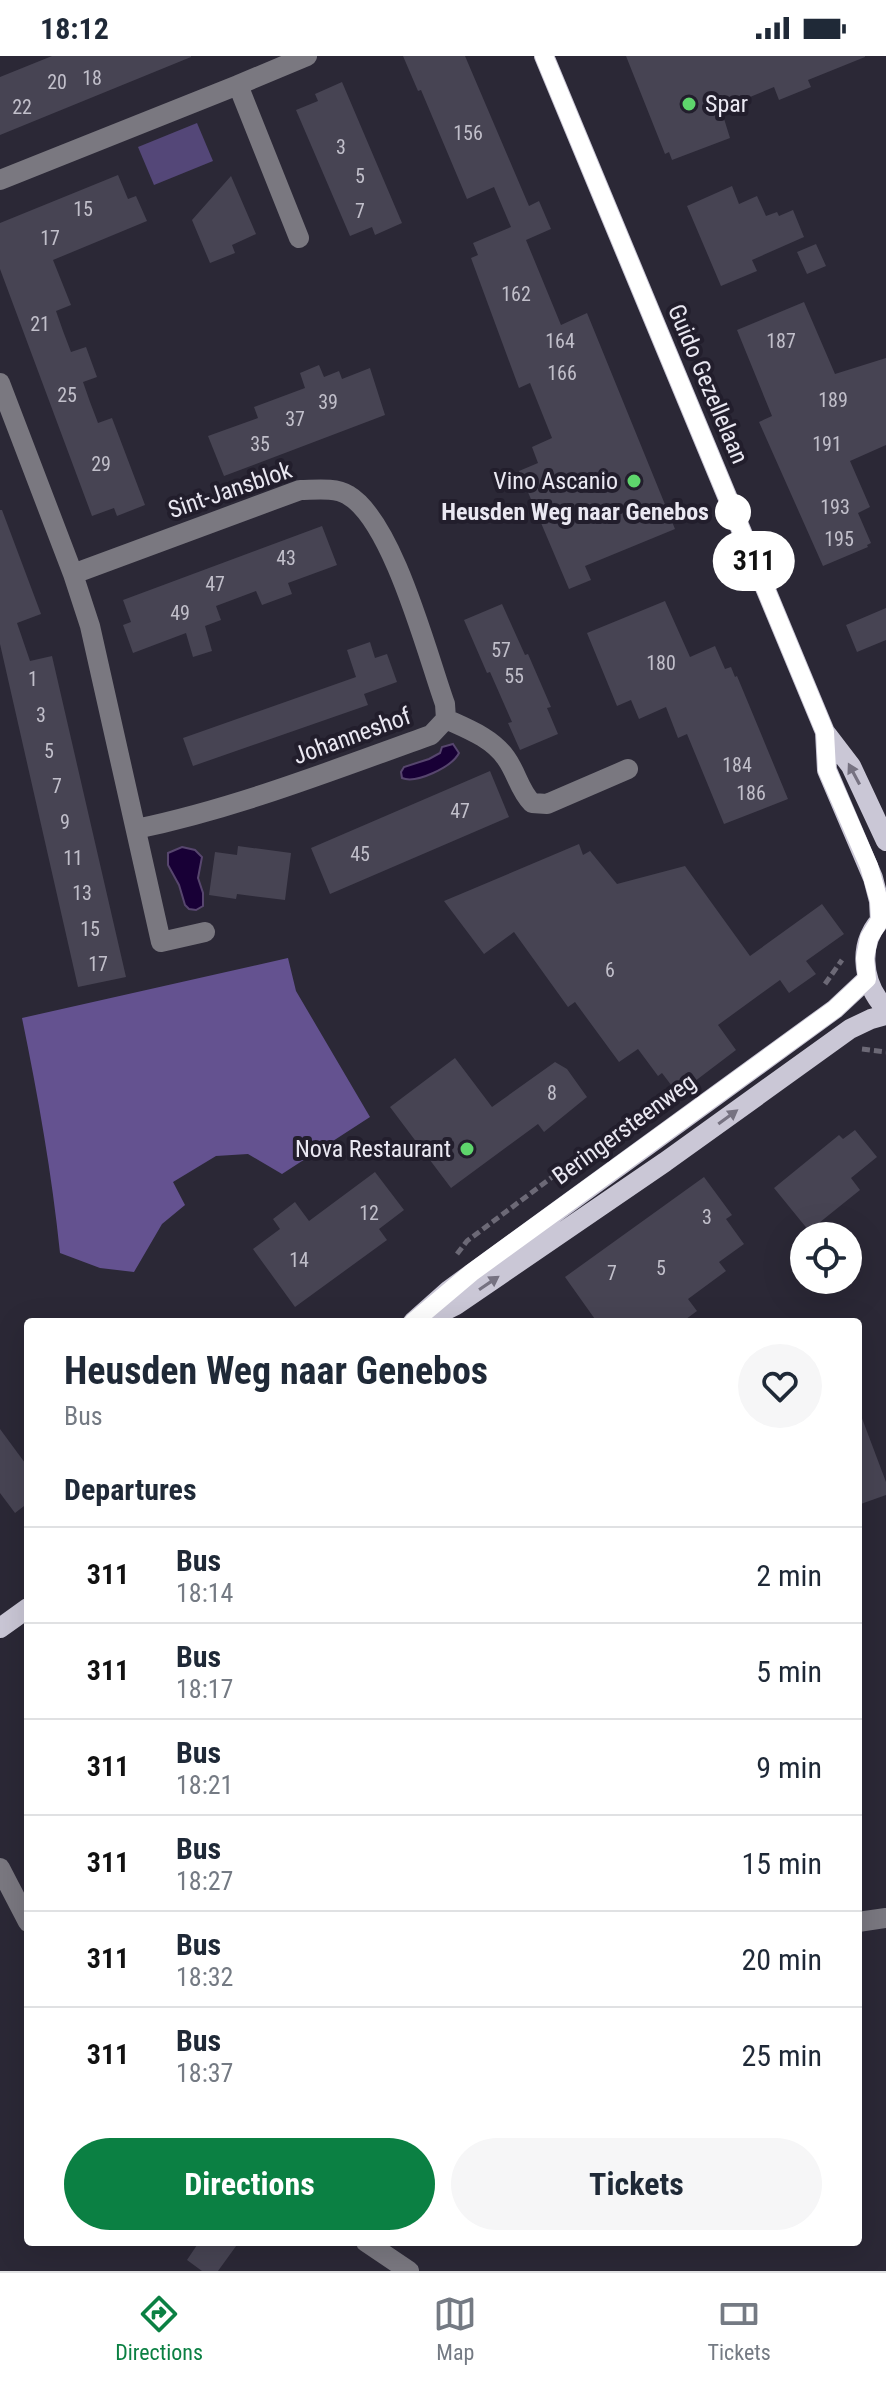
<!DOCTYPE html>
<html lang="en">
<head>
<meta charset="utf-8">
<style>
	:root { --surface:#fff; --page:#f6f6f7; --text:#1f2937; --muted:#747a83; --line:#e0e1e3; --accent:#0b8043 }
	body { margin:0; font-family:"Roboto Condensed",sans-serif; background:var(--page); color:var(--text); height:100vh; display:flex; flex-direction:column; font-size:30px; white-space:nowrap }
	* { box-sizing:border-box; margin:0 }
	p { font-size:26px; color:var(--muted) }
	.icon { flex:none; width:44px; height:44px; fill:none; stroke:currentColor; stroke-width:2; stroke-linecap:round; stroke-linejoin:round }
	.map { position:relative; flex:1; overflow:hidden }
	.details { position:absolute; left:24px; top:1262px; width:838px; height:928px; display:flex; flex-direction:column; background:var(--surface); border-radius:8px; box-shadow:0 8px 32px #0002 }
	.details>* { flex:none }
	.badge { padding:0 16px; border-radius:26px; font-size:28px; line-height:52px }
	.buttons { position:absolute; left:790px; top:1166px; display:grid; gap:16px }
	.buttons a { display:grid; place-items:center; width:72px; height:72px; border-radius:50%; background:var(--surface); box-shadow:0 8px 32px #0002; font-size:40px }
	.map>.badge { position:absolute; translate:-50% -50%; box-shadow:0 0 0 4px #fff }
	h2 { padding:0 40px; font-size:30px; line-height:72px }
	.round { display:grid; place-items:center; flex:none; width:84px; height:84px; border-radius:42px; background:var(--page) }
	.head { display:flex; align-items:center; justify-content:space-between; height:136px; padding:0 40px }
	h1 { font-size:38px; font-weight:700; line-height:60px }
	.cta { display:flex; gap:16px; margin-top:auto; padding:16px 40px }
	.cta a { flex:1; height:92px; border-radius:48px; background:var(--accent); color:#fff; font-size:32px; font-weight:700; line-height:92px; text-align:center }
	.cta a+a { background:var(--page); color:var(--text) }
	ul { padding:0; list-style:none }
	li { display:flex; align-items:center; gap:24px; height:96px; padding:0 40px; border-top:2px solid var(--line) }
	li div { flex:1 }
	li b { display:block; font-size:30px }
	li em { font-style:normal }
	li .badge { min-width:88px; font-weight:700; text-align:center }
	.status { display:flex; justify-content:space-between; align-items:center; height:56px; padding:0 40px; background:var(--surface); direction:ltr }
	.status svg { height:22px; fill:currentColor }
	.menu { display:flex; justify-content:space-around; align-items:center; height:112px; border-top:2px solid var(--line); background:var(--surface); font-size:22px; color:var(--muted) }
	.menu a { display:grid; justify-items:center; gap:4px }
	.menu .selected { color:var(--accent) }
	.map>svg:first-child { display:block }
	.green { fill:#544778 }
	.forest { fill:#645290 }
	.water { fill:#180036; stroke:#57466e; stroke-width:2 }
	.building { fill:#474453 }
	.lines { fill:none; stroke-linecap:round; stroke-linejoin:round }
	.path { stroke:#6c6976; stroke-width:5; stroke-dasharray:8 4; stroke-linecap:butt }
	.minor { stroke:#7a7880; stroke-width:20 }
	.major { stroke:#cac7d6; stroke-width:20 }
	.oneway { fill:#767281 }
	.line-casing { stroke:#fff; stroke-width:18 }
	.line { stroke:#fff; stroke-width:12 }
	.poi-dot { fill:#5ed56c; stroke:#221e2c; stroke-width:3 }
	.stop-dot { fill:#fff; stroke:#fff; stroke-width:4 }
	.labels { text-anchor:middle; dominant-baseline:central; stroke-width:8; stroke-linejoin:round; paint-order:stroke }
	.number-label { font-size:20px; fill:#c1bfca }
	.poi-label { font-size:24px; fill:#eae8f2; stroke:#221e2c; text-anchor:end }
	.street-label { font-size:24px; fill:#eae8f2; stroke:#221e2c }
	.stop-label { font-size:24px; font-weight:bold; fill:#eae8f2; stroke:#221e2c; text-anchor:end }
</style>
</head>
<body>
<div class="status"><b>18:12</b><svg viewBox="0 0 49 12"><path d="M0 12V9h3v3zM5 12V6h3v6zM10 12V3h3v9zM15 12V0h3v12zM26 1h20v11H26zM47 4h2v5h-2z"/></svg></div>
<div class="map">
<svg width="886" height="2215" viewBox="0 0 886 2215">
	<rect width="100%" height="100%" fill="#2b2836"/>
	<!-- green -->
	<path class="green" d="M197 67 213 105 154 129 138 91Z"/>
	<!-- forest -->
	<path class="forest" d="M288 902 296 935 370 1061 282 1118 248 1098 216 1100 173 1126 185 1149 162 1168 134 1216 100 1212 60 1197C52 1118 38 1040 22 962Z"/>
	<!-- water -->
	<path class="water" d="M453 688 459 697C452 711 416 728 402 722L401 716 404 711 429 703 440 697 442 691Z
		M182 791 195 794 202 801 198 822 203 837V850L196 854 189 853 185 849 179 829 168 809V797Z"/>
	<!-- building -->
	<path class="building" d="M52 0H191V1L0 79V21Z
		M403 0H465L529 150 539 145 551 173 526 184 561 269 587 257 675 473 585 510 591 524 569 533 519 415 538 407 532 391 552 382 530 327 519 332 471 202 478 199 473 187 511 171 494 131 467 143 421 34 418 35Z
		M626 0H865V1L808 24 811 31 779 44 774 31 721 53 730 82 672 104 669 96 665 98Z
		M342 26 402 167 375 179 372 171 350 180 296 54 318 45 315 38Z
		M118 119 128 143 136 140 147 165 53 204 71 249 56 255 63 275 71 296 86 291 97 321 83 326 90 346 98 367 112 362 145 449 117 460 114 452 92 460 0 213V167Z
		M231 120 256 178 232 189 235 197 210 207 192 164Z
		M732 130 739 148 757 140 766 160 777 156 779 160 793 154 804 181 752 204 757 215 721 230 687 150Z
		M816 188 826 210 807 218 797 196Z
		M804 246 835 318 886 302V389L850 405 870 451 858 457 871 487 867 489 868 491 823 510 759 366 772 360 737 274Z
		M319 309 324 321 339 315 342 323 370 312 385 359 224 420 208 380 258 362 254 351 305 332 300 317Z
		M0 454H2L41 558 17 567 30 605 52 600 126 921 78 931 0 588Z
		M322 470 337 509 288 527 292 538 262 549 256 535 216 550 221 564 205 570 212 595 193 601 186 577 133 597 123 569 131 566 123 544Z
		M665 545 690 601 715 590 725 613 731 611 735 621 737 620 788 743 724 768 687 678 678 682 666 651 639 663 631 644 617 650 587 577Z
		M502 548 525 599 528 598 551 651 547 652 558 678 520 694 508 667 512 666 490 616 487 617 464 564Z
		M886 552V584L857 596 846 569Z
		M370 586 375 602 387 598 397 626 364 638 368 649 193 710 183 682 356 621 347 594Z
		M490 715 509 761 330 838 311 792Z
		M579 788 583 799 590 795 617 828 685 810 750 900 822 848 844 878 806 905 816 918 789 937 780 924 718 969 736 994 678 1038 662 1017 658 1020 638 993 619 1006 575 946 568 951 514 876 484 898 444 845Z
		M238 790 291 797 285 844 237 838 236 843 209 839 215 796 237 799Z
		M455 1002 492 1051 555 1006 567 1013 587 1041 544 1076 538 1068 451 1132 390 1051Z
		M855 1074 877 1101 851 1122 860 1134 809 1175 774 1132 839 1079 843 1083Z
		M375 1116 404 1154 379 1173 387 1184 295 1251 253 1193 280 1173 273 1163 295 1146 309 1165Z
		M704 1121 732 1159 726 1163 744 1188 719 1206 726 1215 688 1243 697 1255 682 1266H597L565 1221Z
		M858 1357H860L886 1426V1439L858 1449Z
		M0 1373 28 1411V1447L15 1457 0 1437Z
		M199 2186H239L218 2215H202L187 2204Z"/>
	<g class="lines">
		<!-- path -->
		<path class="path" d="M825 928 842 904
			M862 993 886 996
			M457 1198 467 1185 555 1119 587 1102"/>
		<!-- minor -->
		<path class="minor" d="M0 124 238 29
			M299 182 238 29 307 0
			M0 327 73 518 90 570 161 886 205 876
			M73 518 300 434C314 434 335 431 348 439 393 465 427 598 445 648L446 663 431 679C333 714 237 752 136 773
			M446 663C468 673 492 682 506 702 517 717 519 734 532 747L547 748 628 713
			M0 1812 28 1866
			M858 1866 886 1862
			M366 2186 409 2215"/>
		<!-- major -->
		<path class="major" d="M544 0 825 676 851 710 886 785
			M825 676 827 714 873 822 879 845 880 864
			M886 859C856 883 861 927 886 953
			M426 1264 456 1249 665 1106 850 973 871 963 886 959
			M413 1266 449 1234 835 953 867 923
			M0 1572 28 1552"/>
	</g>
	<!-- one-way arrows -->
	<defs><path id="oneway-solid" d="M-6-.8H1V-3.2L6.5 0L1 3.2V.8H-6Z" transform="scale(2)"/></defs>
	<g class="oneway">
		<use href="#oneway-solid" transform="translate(854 718) rotate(-118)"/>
		<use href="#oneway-solid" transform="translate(728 1061) rotate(-36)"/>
		<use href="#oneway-solid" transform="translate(489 1227) rotate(-34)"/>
	</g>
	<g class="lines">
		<!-- line casing -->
		<g class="line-casing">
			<path id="line" d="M413 1266 471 1217 835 953 867 923 865 902 869 882 880 864 879 845 869 810 827 714 825 676 544 0"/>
		</g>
		<!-- line -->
		<use href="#line" class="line"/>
	</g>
	<!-- markers -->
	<g class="poi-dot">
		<circle cx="689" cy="48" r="8"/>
		<circle cx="634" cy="425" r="8"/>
		<circle cx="467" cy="1093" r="8"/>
	</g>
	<circle class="stop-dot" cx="733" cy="456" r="16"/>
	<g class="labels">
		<!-- number labels -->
		<g class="number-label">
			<text x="92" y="22">18</text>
			<text x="57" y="26">20</text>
			<text x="22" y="51">22</text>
			<text x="468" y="77">156</text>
			<text x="341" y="91">3</text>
			<text x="360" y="120">5</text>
			<text x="83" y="153">15</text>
			<text x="360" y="155">7</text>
			<text x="50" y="182">17</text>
			<text x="516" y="238">162</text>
			<text x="40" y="268">21</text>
			<text x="560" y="285">164</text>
			<text x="781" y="285">187</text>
			<text x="562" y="317">166</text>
			<text x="67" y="339">25</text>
			<text x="833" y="344">189</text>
			<text x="328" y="346">39</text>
			<text x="295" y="363">37</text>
			<text x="260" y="388">35</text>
			<text x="827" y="388">191</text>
			<text x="101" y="408">29</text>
			<text x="835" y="451">193</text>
			<text x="839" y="483">195</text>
			<text x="286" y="502">43</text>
			<text x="215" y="528">47</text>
			<text x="180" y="557">49</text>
			<text x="501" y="594">57</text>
			<text x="661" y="607">180</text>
			<text x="514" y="620">55</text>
			<text x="33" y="623">1</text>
			<text x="41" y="659">3</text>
			<text x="49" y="695">5</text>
			<text x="737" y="709">184</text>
			<text x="57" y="730">7</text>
			<text x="751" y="737">186</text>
			<text x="460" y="755">47</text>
			<text x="65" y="766">9</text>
			<text x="360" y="798">45</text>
			<text x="73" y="802">11</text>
			<text x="82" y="837">13</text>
			<text x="90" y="873">15</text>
			<text x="98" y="908">17</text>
			<text x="610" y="914">6</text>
			<text x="552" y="1037">8</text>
			<text x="369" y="1157">12</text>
			<text x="707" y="1161">3</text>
			<text x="299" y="1204">14</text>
			<text x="661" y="1212">5</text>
			<text x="612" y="1217">7</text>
		</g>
		<!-- poi labels -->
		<g class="poi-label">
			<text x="705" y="48" text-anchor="start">Spar</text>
			<text x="618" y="425">Vino Ascanio</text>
			<text x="451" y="1093">Nova Restaurant</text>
		</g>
		<!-- street labels -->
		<g class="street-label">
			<text transform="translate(708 328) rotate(67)">Guido Gezellelaan</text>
			<text transform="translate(230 434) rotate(-19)">Sint-Jansblok</text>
			<text transform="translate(352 680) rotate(-20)">Johanneshof</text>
			<text transform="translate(624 1073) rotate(-36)">Beringersteenweg</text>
		</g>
		<!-- stop labels -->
		<g class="stop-label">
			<text x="709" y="456">Heusden Weg naar Genebos</text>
		</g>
	</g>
</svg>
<div class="buttons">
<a><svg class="icon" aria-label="locate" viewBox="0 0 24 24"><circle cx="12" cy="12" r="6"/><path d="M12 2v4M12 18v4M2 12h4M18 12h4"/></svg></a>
</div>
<b class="badge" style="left:754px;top:505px;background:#fff;color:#111">311</b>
<section class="details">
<div class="head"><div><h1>Heusden Weg naar Genebos</h1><p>Bus</p></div><a class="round"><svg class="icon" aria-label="heart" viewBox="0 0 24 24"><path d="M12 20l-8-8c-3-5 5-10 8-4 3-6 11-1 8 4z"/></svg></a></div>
<h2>Departures</h2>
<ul>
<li><span class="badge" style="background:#fff;color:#111">311</span><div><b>Bus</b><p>18:14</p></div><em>2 min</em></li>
<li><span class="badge" style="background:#fff;color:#111">311</span><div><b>Bus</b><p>18:17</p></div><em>5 min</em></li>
<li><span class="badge" style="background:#fff;color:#111">311</span><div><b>Bus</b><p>18:21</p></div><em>9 min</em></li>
<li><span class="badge" style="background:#fff;color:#111">311</span><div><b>Bus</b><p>18:27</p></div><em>15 min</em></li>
<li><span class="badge" style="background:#fff;color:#111">311</span><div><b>Bus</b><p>18:32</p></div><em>20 min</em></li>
<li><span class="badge" style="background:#fff;color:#111">311</span><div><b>Bus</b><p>18:37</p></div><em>25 min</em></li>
</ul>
<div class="cta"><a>Directions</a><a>Tickets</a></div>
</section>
</div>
<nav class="menu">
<a class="selected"><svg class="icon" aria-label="directions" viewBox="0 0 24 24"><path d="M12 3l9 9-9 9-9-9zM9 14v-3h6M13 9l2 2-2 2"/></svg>Directions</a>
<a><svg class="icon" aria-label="map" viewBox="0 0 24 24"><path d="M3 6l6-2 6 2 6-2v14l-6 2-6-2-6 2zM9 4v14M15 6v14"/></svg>Map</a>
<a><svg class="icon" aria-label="tickets" viewBox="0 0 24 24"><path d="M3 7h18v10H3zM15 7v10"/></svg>Tickets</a>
</nav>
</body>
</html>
